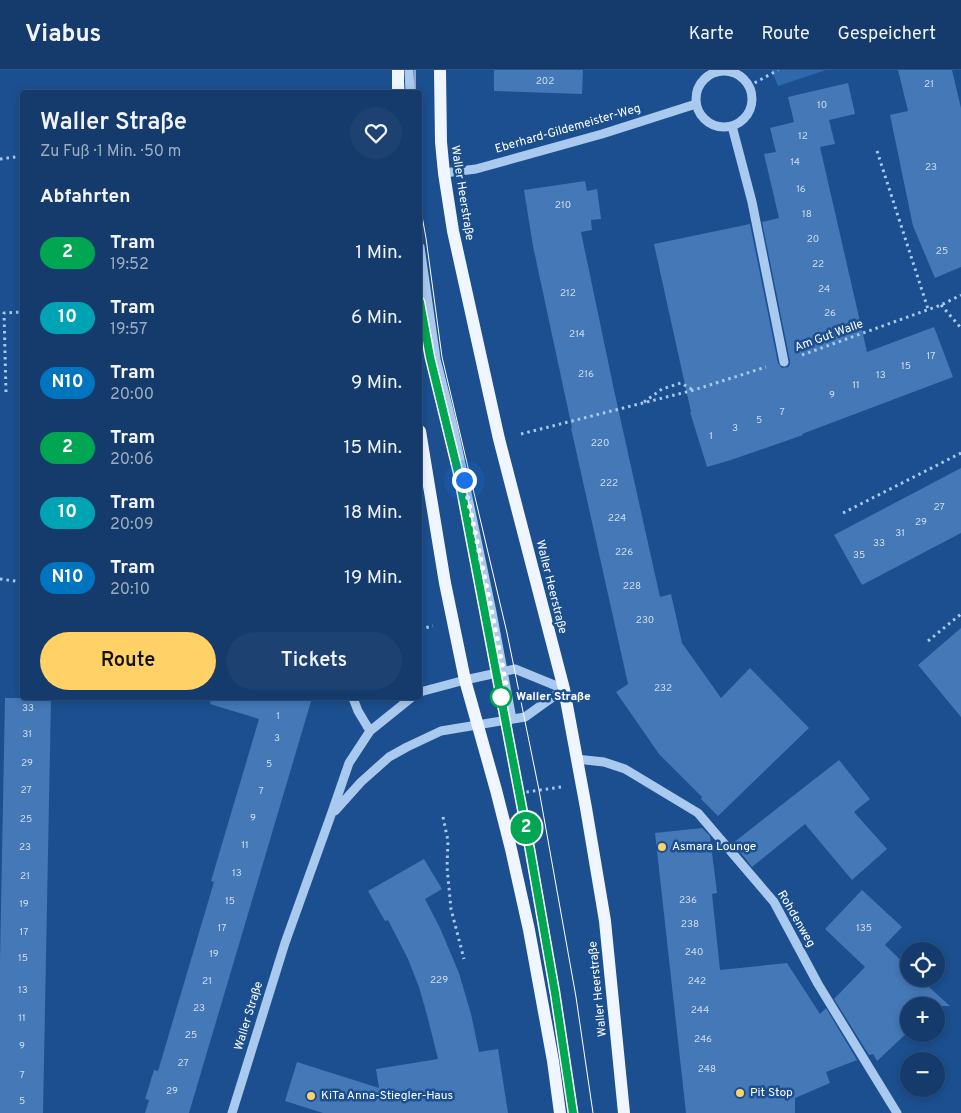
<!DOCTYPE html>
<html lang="de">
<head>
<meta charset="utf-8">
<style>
	:root { --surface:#143b6b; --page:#1d4271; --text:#f1f3f6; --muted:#9dadc1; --line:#33557e; --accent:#ffd166 }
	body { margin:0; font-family:Overpass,sans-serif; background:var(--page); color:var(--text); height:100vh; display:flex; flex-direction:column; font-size:19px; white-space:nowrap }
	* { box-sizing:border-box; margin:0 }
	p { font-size:16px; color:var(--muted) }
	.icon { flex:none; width:28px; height:28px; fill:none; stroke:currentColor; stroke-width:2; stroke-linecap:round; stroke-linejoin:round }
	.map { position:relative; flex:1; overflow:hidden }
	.drawer { position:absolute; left:20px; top:20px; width:402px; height:610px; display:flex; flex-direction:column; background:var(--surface); border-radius:5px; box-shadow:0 2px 8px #0003,0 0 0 1px var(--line) }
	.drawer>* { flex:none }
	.badge { padding:0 10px; border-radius:16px; font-size:18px; line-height:32px }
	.tools { position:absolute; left:900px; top:872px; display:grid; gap:10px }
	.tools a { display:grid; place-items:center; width:45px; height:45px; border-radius:50%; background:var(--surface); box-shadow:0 2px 8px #0003,0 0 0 1px var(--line); font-size:25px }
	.you { position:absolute; width:25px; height:25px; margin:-12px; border:4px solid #fff; border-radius:50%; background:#1a73e8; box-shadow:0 0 0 8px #1a73e833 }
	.map>.badge { position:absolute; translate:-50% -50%; box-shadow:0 0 0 2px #fff }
	h2 { padding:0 20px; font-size:19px; line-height:45px }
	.round { display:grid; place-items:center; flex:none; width:52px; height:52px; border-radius:26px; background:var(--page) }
	.overview { display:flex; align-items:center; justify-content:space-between; height:85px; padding:0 20px }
	h1 { font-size:24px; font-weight:600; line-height:38px }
	.primary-button { display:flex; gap:10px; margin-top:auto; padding:10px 20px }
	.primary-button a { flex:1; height:58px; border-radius:30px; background:var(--accent); color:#111; font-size:20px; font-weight:600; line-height:58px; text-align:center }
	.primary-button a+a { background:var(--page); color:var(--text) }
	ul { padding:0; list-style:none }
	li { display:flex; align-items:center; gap:15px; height:65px; padding:0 20px }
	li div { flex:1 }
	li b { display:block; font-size:19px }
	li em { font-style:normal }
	li .badge { min-width:55px; font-weight:700; text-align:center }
	header { display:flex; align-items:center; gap:30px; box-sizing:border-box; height:70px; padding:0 25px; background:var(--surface); border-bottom:1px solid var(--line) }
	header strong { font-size:24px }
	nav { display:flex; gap:28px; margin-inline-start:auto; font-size:18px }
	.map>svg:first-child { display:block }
	.green { fill:#2e69ad }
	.building { fill:#4478b7 }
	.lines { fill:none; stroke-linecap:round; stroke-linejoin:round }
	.path { stroke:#a9c9ee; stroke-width:3; stroke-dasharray:2.5 4; stroke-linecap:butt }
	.minor { stroke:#a9c9ee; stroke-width:9 }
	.major { stroke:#f0f6ff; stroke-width:12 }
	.tram { stroke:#fff; stroke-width:1 }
	.line-casing { stroke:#fff; stroke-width:11 }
	.line { stroke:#00a651; stroke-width:8 }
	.walk { stroke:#fff; stroke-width:5; stroke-dasharray:0 9 }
	.stop-dot { fill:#fff; stroke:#00a651; stroke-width:2.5 }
	.poi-dot { fill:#ffd166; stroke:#1b4f8f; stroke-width:2 }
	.labels { text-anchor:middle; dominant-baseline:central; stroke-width:5; stroke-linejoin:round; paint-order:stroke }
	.number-label { font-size:10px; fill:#d0dded }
	.street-label { font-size:12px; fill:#fff; stroke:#1b4f8f }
	.stop-label { font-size:12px; font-weight:bold; fill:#fff; stroke:#1b4f8f; text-anchor:start }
	.poi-label { font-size:12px; fill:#fff; stroke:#1b4f8f; text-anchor:start }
</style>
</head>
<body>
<header>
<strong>Viabus</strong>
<nav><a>Karte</a><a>Route</a><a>Gespeichert</a></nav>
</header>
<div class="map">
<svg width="961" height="1043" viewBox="0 0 961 1043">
	<rect width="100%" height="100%" fill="#1b4f8f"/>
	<!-- green -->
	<path class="green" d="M771 0H826L778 16Z"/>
	<!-- building -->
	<path class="building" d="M494 0H583L582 24 494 21Z
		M898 0H952L961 38V197L935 208 913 156 890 45 908 41Z
		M848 13 855 44 829 50 835 74 820 77 867 282 934 257 953 307 802 364 803 365 731 390 707 397 690 342H691L654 174 750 154 778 293 782 298 788 297 790 294V291L762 152 779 148 764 84 776 82 770 58 794 52 788 27Z
		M585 111 587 121 597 119 601 149 591 150 592 160 581 162 614 320 660 527 671 524 682 573 721 628 750 598 809 658 718 746 701 729 702 727 659 684 616 622 628 614 571 358H572L533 176 524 120Z
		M961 398V463L862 515 834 465Z
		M961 558V647L918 595Z
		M5 628H51L43 1043H0V890Z
		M211 628H312L189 1043H145L149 1030 145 1029 154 1000 158 1001 214 812 211 811 259 649 210 634Z
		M839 690 870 729 854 742 887 779 852 810 805 754 752 797 733 773Z
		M702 758 710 766 717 823 712 824 720 900 787 893 820 944 826 938 857 990 826 1002 830 1013 795 1028V1043H686L655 763Z
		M424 789 442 819 425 829 440 858 459 903 471 944 479 982 498 979 508 1043H323L285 1031 297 992 379 1018 376 999 438 989 427 945 419 917 408 889 388 850 385 851 368 821Z
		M862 820 902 857 885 875 909 898V909H920L950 936H909V961L877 991 873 984 869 985 834 929 865 897 825 859Z"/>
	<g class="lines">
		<!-- path -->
		<path class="path" d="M749 16 778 0
			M877 81 928 239
			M0 89 22 86
			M941 235 961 258
			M802 285 941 235 961 225
			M6 322 4 243 22 242
			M644 332 662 319 681 313 693 320
			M521 364 694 320 766 297
			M843 443 961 383
			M0 509 22 512
			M420 559 433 556
			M928 571 961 544
			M520 723 561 717
			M443 747 448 771 447 797 451 839 464 889"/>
		<!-- minor -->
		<path class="minor" d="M409 0 410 22
			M696 29a28 28 0 1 1 56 0a28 28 0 1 1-56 0Z
			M732 56 752 132 784 292
			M444 103 476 99 602 64 696 34
			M420 177 436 289 453 356 492 542 512 649
			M420 622 465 610 515 599 564 619
			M353 628 358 641 370 661
			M576 689 604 692 625 699 698 743 774 832 818 914 897 1043
			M335 741 361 712 389 687 407 677 441 661 525 647 564 619
			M232 1043 285 873 331 745 349 693 370 661 411 628"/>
		<!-- major -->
		<path class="major" d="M440 0 441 72 444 103 453 161 499 369 564 619 586 738 605 851 624 1043
			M398 22V0
			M420 361 445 513 465 610 496 720 511 779 529 860 553 991 560 1043"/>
		<!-- tram -->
		<path class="tram" d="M403 0 404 22
			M415 0V22
			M420 135 426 168 442 287 507 563 539 720 576 927 593 1043
			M420 232 430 287 458 402 530 780 555 923 573 1043"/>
	</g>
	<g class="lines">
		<!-- line casing -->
		<g class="line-casing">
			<path id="line" d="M420 232 430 287 458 402 530 780 555 923 573 1043"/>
		</g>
		<!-- line -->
		<use href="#line" class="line"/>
		<!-- walk -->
		<path class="walk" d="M464 410 492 542 508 625 501 627"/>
	</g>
	<!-- markers -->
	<circle class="stop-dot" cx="501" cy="627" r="10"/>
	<g class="poi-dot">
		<circle cx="662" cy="777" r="5"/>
		<circle cx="740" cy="1023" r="5"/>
		<circle cx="311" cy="1026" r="5"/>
	</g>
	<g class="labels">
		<!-- number labels -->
		<g class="number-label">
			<text x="545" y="11">202</text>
			<text x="929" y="14">21</text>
			<text x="822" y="35">10</text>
			<text x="803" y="66">12</text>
			<text x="795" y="92">14</text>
			<text x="931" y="97">23</text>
			<text x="801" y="119">16</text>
			<text x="563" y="135">210</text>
			<text x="807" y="144">18</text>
			<text x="813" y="169">20</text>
			<text x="942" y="181">25</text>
			<text x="818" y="194">22</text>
			<text x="824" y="219">24</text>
			<text x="568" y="223">212</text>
			<text x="830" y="243">26</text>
			<text x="577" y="264">214</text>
			<text x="931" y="286">17</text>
			<text x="906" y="296">15</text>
			<text x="586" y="304">216</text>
			<text x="881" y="305">13</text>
			<text x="856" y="315">11</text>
			<text x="832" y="325">9</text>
			<text x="782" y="342">7</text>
			<text x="759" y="350">5</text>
			<text x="735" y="358">3</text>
			<text x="711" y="366">1</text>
			<text x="600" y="373">220</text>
			<text x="609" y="413">222</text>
			<text x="939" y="437">27</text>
			<text x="617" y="448">224</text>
			<text x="921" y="452">29</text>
			<text x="900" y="463">31</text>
			<text x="879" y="473">33</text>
			<text x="624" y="482">226</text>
			<text x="859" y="485">35</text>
			<text x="632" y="516">228</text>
			<text x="645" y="550">230</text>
			<text x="663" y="618">232</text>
			<text x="28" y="638">33</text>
			<text x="278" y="646">1</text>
			<text x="27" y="664">31</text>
			<text x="277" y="668">3</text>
			<text x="27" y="693">29</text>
			<text x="269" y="694">5</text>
			<text x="26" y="720">27</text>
			<text x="261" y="721">7</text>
			<text x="253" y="748">9</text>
			<text x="26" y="749">25</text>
			<text x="245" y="775">11</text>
			<text x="25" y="777">23</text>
			<text x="237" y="803">13</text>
			<text x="25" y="806">21</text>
			<text x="688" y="830">236</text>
			<text x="230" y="831">15</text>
			<text x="24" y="834">19</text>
			<text x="690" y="854">238</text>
			<text x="222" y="858">17</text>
			<text x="864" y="858">135</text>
			<text x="24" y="862">17</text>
			<text x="694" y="882">240</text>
			<text x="214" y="884">19</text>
			<text x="23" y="888">15</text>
			<text x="439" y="910">229</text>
			<text x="207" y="911">21</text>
			<text x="697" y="911">242</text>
			<text x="23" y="920">13</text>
			<text x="199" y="938">23</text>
			<text x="700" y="940">244</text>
			<text x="22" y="948">11</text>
			<text x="191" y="965">25</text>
			<text x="703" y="969">246</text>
			<text x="22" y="976">9</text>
			<text x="183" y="993">27</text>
			<text x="707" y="999">248</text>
			<text x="22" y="1005">7</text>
			<text x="172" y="1021">29</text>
			<text x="22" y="1031">5</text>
		</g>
		<!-- street labels -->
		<g class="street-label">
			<text transform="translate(568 59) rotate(-16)">Eberhard-Gildemeister-Weg</text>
			<text transform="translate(462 123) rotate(81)">Waller Heerstraße</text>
			<text transform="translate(829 266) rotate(-20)">Am Gut Walle</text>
			<text transform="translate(551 517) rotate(76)">Waller Heerstraße</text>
			<text transform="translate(796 849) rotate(60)">Rohdenweg</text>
			<text transform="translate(598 919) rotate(-96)">Waller Heerstraße</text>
			<text transform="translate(249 946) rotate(-73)">Waller Straße</text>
		</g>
		<!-- stop labels -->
		<g class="stop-label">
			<text x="516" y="627">Waller Straße</text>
		</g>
		<!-- poi labels -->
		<g class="poi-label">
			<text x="672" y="777">Asmara Lounge</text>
			<text x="750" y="1023">Pit Stop</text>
			<text x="321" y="1026">KiTa Anna-Stiegler-Haus</text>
		</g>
	</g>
</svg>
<div class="tools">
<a><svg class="icon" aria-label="locate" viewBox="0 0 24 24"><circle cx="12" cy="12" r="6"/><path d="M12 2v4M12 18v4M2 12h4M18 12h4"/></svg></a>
<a>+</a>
<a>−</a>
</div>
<div class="you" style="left:464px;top:410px"></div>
<b class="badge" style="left:526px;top:758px;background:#00a651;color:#fff">2</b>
<section class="drawer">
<div class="overview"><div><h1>Waller Straße</h1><p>Zu Fuß · 1 Min. · 50 m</p></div><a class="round"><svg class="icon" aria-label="heart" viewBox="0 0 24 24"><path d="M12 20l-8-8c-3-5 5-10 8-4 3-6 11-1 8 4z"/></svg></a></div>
<h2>Abfahrten</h2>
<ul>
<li><span class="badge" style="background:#00a651;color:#fff">2</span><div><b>Tram</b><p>19:52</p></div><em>1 Min.</em></li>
<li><span class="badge" style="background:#00a3b4;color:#fff">10</span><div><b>Tram</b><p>19:57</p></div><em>6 Min.</em></li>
<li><span class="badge" style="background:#0075bf;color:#fff">N10</span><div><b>Tram</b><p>20:00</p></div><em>9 Min.</em></li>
<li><span class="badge" style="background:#00a651;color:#fff">2</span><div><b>Tram</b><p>20:06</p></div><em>15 Min.</em></li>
<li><span class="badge" style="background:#00a3b4;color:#fff">10</span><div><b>Tram</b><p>20:09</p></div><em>18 Min.</em></li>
<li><span class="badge" style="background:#0075bf;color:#fff">N10</span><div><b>Tram</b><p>20:10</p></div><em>19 Min.</em></li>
</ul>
<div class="primary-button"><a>Route</a><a>Tickets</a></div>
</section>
</div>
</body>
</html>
